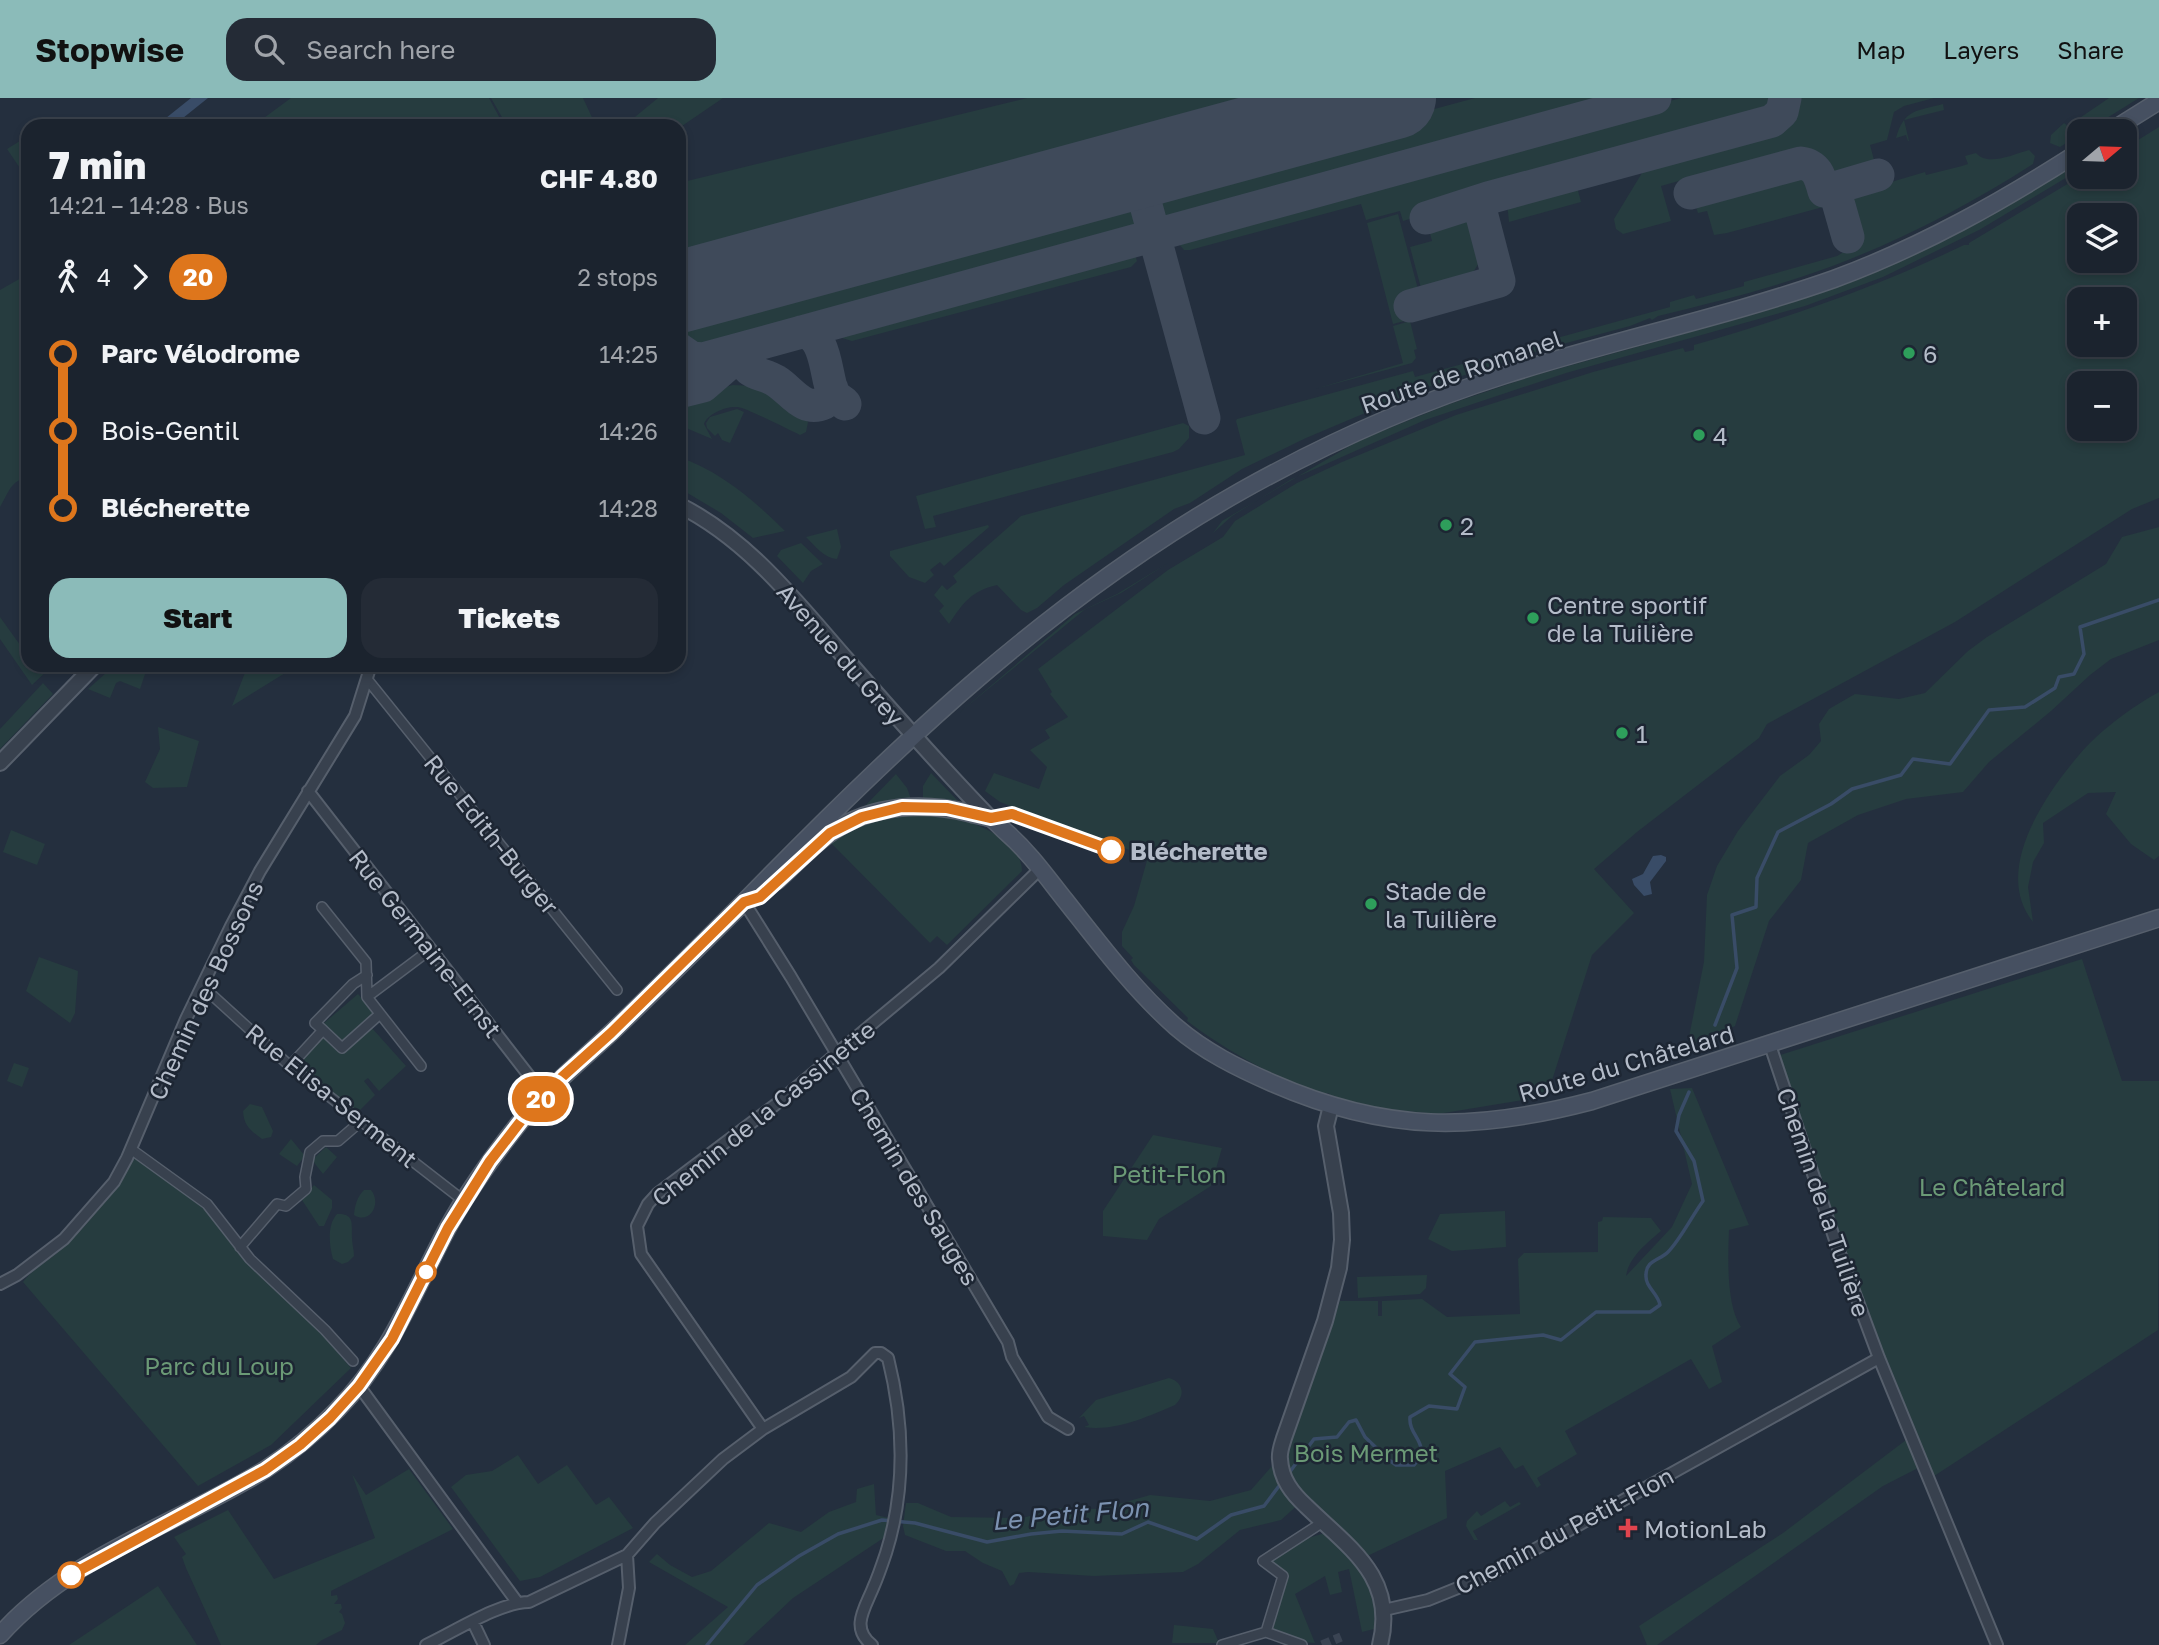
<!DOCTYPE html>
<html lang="en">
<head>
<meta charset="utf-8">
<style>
	:root { --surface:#1b232e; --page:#242b36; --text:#f1f3f6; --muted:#a0a4aa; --line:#39404a; --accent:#8bbbb9 }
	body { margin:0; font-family:"Golos Text",sans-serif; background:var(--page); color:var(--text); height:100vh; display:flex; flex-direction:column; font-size:26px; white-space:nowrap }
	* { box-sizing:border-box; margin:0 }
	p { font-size:23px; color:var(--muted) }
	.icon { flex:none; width:38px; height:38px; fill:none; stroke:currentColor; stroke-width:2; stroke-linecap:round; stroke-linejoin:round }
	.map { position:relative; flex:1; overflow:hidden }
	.drawer { position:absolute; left:21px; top:21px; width:665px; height:553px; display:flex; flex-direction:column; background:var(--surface); border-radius:21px; box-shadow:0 4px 10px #0003,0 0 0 2px var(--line) }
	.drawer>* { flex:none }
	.badge { padding:0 14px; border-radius:23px; font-size:24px; line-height:46px }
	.needle { width:46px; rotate:71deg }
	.controls { position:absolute; left:2067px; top:21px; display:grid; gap:14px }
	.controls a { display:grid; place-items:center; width:70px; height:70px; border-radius:14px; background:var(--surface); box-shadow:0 4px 10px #0003,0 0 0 2px var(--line); font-size:35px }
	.map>.badge { position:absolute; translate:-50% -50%; box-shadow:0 0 0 4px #fff }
	.legs { display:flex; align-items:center; gap:10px; height:77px; padding:0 28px; font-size:23px }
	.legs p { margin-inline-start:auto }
	.overview { display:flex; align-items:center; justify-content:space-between; height:119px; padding:0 28px }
	h1 { font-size:38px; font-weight:800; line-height:52px }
	.cta { display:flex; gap:14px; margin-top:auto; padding:14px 28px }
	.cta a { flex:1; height:80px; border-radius:21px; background:var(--accent); color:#111; font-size:28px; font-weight:800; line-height:80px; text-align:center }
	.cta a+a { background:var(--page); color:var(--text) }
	ul { padding:0 28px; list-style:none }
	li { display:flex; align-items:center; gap:24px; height:77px; font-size:26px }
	li i { display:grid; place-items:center; width:10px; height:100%; margin:0 9px; background:currentColor }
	li i::after { content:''; width:18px; height:18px; margin:-9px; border:5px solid; border-radius:50%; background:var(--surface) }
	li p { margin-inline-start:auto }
	li:first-child i { background:linear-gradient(#0000 50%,currentColor 0) }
	li:last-child i { background:linear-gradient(currentColor 50%,#0000 0) }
	header { display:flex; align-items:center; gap:42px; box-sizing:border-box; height:98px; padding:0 35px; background:var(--accent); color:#111 }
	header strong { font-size:33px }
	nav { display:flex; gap:38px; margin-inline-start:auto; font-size:24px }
	.search { width:490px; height:63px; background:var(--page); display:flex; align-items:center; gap:18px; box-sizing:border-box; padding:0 24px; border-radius:21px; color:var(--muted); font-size:26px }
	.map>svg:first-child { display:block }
	.green { fill:#263c3f; fill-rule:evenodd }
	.water { fill:#394c67 }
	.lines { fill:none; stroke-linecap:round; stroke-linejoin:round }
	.stream { stroke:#394c67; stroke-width:3.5 }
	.taxiway { stroke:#3f4a5a; stroke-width:33 }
	.runway { stroke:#3f4a5a; stroke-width:82 }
	.pedestrian-tunnel { stroke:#3a4453; stroke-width:9; stroke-dasharray:9 4.5; stroke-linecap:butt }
	.pedestrian-casing { stroke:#565f6c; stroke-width:12 }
	.minor-casing { stroke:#565f6c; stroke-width:14 }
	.tertiary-casing { stroke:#565f6c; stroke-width:18 }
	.secondary-casing { stroke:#565f6c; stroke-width:19 }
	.pedestrian { stroke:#38414e; stroke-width:9 }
	.minor { stroke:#38414e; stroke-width:10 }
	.tertiary { stroke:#38414e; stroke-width:14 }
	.secondary { stroke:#465061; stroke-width:16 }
	.line-1-casing { stroke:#fff; stroke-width:16 }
	.line-1 { stroke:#de761c; stroke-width:10 }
	.leisure-dot { fill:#2e9e5b; stroke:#1d2633; stroke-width:2.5 }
	.stop-1-dot { fill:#fff; stroke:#de761c; stroke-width:3.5 }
	.health-dot { fill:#e0444e; stroke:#1d2633; stroke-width:2.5 }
	.labels { text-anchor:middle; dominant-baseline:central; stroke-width:5; stroke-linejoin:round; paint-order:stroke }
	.poi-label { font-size:24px; fill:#b4bcc9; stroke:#1d2633; text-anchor:start }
	.street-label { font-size:24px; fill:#b4bcc9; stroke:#1d2633 }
	.stop-label { font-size:24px; font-weight:bold; fill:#b4bcc9; stroke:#1d2633; text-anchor:start }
	.park-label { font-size:24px; fill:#6b9a76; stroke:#1d2633 }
	.water-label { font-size:26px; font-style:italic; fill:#7c92b1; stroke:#1d2633 }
</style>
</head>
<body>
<header>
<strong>Stopwise</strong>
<div class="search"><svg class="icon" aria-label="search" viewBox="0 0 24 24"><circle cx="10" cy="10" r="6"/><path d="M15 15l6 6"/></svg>Search here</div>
<nav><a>Map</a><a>Layers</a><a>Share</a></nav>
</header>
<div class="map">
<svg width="2159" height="1547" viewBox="0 0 2159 1547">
	<rect width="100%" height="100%" fill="#242f3e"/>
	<!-- green -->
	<path class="green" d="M291 0H489L504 28H253Z
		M491 0H583L596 28H507Z
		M658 0H723L679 30 624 28Z
		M1027 0H1310L679 171V85Z
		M1475 0H1627L1179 121C1153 125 1145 93 1169 83Z
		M1681 0H1773L1770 13 1464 96 1466 104 1403 123 1400 113 1366 122 1361 106 1190 152H1184L1179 146V140L1185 135Z
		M1799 0H1934L1904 8 1894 14 1887 42 1870 47 1877 73 1827 86C1821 74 1819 63 1803 61L1689 90 1686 81 1661 88 1671 123 1623 136 1616 131 1614 121 1645 70 1778 33 1792 21Z
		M2109 0H2139L2086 33H2079V37L2060 49 2050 45 2051 37 2064 25 2068 28Z
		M1943 6 1944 12 1904 22 1909 43H1908L1906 37 1896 40C1904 11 1917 13 1943 6Z
		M2159 29V400L2132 411 1955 524 1767 626 1759 640 1637 734 1594 771 1634 815 1592 857 1547 998 1438 1016 1384 1011 1330 998V996L1327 995 1326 997C1275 980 1230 955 1187 923L1188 920 1134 867 1131 862 1133 860 1122 848V834L1134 808 1148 759 1000 704 985 693 994 675 1039 691 1047 669 1030 652 1050 640 1045 632 1068 619 1050 596 1052 594 1038 571 1168 472 1223 439 1235 423 1297 385 1342 364 1456 317 1593 274 1683 250 1685 254 1694 252V247C1787 220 1877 189 1964 147H1969V145L2079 79H2124L2125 50ZM2079 117H2124V163H2079ZM2079 201H2124V247H2079ZM2079 285H2124V331H2079Z
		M28 38V82L7 51Z
		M2029 52 2035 58 2033 66C1960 113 1880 153 1801 179 1753 195 1707 206 1658 218L1652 222 1650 220 1630 228 1544 251 1422 291 1306 340 1242 371 1190 405 1174 411 1064 487 1037 510 1027 515 1021 512 997 487C971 493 963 505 949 526L939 513 944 508 934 497 942 487 947 492 957 484 953 478 1021 418 1245 357 1236 323 1237 321 1413 273 1415 279 1670 209V204L1694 197 1696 201 1744 188V184L1837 158C1874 139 1828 107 1847 91 1854 84 1869 83 1879 80L1881 87 1925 74 1926 77 1962 68 1968 66 1965 58 1976 55C1988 69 2014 56 2029 52Z
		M2079 64V72L1979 132 1883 179 1805 208 1566 275 1425 322 1290 382 1232 418 1213 435 1222 423 1360 342 1447 307 1536 277 1759 215 1852 184 1948 141Z
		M1802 70 1811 74 1814 78 1823 109 1727 135 1714 137 1707 113 1698 115 1694 103 1698 97Z
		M1573 87 1577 89 1581 104 1509 124 1507 105Z
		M1114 97C1140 95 1149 126 1125 136L706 250C680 253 671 222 695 212Z
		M1469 113 1482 160 1472 176 1421 190 1410 149 1432 143 1427 124Z
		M1398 116 1418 191 1406 194 1412 221 1393 226 1367 125Z
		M1126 151 1134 153 1137 163 1131 169 852 243 842 240V232L848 226Z
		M28 176V380C11 381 8 396 0 409V192Z
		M1410 223 1417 251 1414 252 1416 260 1412 265 1315 291 1403 265 1393 228Z
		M733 287 772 289 805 319 808 324 806 334 800 337C789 332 745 309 737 309 726 308 707 316 704 326L712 341 679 327V301Z
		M737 311 744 314 730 345 722 342 718 335 715 338 707 330 706 325 710 319Z
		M1183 325 1189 328V340L1179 351 1173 354 933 418 936 429 925 431 916 398Z
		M679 359C720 373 755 403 785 433L753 440 721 415 679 390Z
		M988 427 989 429 944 468 940 464 930 472 934 477 925 485 909 479 890 458V453Z
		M2159 429V542L2111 561 2090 577 2051 613 1989 664 1963 694 1906 701 1858 717 1808 745 1801 782 1769 823 1735 928 1687 949 1704 864 1707 797 1717 768 1738 733 1780 678 1809 657 1821 643 1819 626 1829 611 1855 596 1899 601 1925 595 1968 553 1987 539 2106 466 2122 439Z
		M837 431 841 449 837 461C824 460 815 448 806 439Z
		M801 445 823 466 811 473 803 485 777 458 781 452Z
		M1168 465 1121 495 1084 512 959 615 1075 516 1117 496Z
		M0 519 28 558V567H53L32 587 0 541Z
		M115 567H148L140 591 120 583 116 585 110 600 88 591Z
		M248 567H290V572L232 608Z
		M43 585 53 596 0 651V631Z
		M2159 594V758L2154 762 2131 746 2106 716 2116 694 2088 695 2043 725 2044 745 2033 764 2028 789 2033 824C1992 773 2045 697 2079 657 2099 633 2133 608 2159 594Z
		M158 629 199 643 187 689 153 690 145 684 160 651Z
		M931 675 958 703 959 704 923 701V688Z
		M896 676 907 690 911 701 863 710Z
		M905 716C919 716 935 716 950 719 975 724 1022 742 1022 773L947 847 937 838 930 845 831 745 864 726Z
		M11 732 45 746 37 767 3 754Z
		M39 859 78 873 75 915 70 925 26 893Z
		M2082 861 2122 983H2159L2158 1232 1928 1382 1922 1368 1883 1388 1657 1547H1647L1639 1528 1783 1435 1910 1339 1774 959Z
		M358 896 375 915 340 945 323 926Z
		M371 929 406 968 379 993 368 980 364 983 375 997 357 1015 298 966 325 938 336 949Z
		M14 965 29 970 22 989 7 983Z
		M1692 990 1749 1127 1729 1132C1728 1159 1726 1207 1741 1229L1712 1248 1722 1284 1709 1291 1691 1261 1565 1333 1577 1356 1537 1380 1541 1387 1537 1390 1523 1367 1515 1371 1500 1349 1445 1373 1447 1420 1361 1461 1301 1404 1281 1422 1240 1432 1198 1466 1183 1474 1094 1478 1028 1474 1019 1475 1014 1486 1010 1488 1002 1473 983 1465 965 1453H946L905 1437 903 1428 906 1405H918L951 1419 1022 1420 1061 1410 1101 1411 1150 1397 1210 1403 1251 1392 1279 1360 1307 1275 1316 1274 1340 1203H1378V1218H1382V1203L1422 1201 1447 1219 1520 1216 1518 1161 1524 1155 1598 1154V1124L1602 1123 1603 1119 1651 1120 1661 1133C1647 1145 1629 1159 1626 1178L1672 1129 1692 1086 1670 991Z
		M250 1006 262 1009 273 1033 271 1039 262 1041C250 1032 244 1028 243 1013Z
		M1153 1037 1222 1050 1211 1088 1159 1121 1147 1142 1103 1138V1113Z
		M291 1041 305 1058 297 1068 279 1056Z
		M326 1049 337 1059 323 1076 312 1062Z
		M134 1060 206 1109 249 1166 322 1236 351 1270 271 1347 198 1388 23 1184C34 1169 51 1162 64 1149 92 1123 114 1093 134 1060Z
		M314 1087 332 1102V1110L324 1128H319L302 1102Z
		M364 1092H371C382 1105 370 1127 354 1117 355 1107 357 1099 364 1092Z
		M1505 1113 1506 1149 1452 1153 1428 1141 1440 1116Z
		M337 1116C356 1115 351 1128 352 1140 352 1146 354 1152 354 1158L348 1164 342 1166 333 1161C329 1147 327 1127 337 1116Z
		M1427 1177 1426 1190 1420 1196 1358 1200 1357 1179Z
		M1169 1280C1183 1284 1186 1297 1175 1307 1147 1319 1114 1334 1084 1329L1089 1327 1084 1318 1079 1320 1096 1302Z
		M518 1357 538 1386 567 1367 596 1407 609 1399 633 1430 540 1479 520 1483 451 1389 466 1377 492 1373Z
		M409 1371 453 1431 331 1493V1498L337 1497 338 1501 334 1506H341L342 1510 339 1514 342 1516 345 1525 342 1532 322 1542 316 1547H221L186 1470 182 1459 186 1456 174 1439 228 1412 274 1481 375 1440 352 1376 366 1397Z
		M874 1386 876 1417 889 1420 885 1439 793 1500 743 1547H685L728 1509 649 1464 657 1456 670 1467 692 1479 711 1473 769 1425 801 1434 829 1414 856 1404 857 1391Z
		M1505 1403 1510 1409 1519 1404 1521 1406 1473 1433 1478 1442H1474L1466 1428 1467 1423 1477 1413 1481 1418Z
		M1325 1435C1355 1466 1379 1485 1374 1531L1362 1534 1349 1471 1338 1474 1342 1494 1330 1497 1325 1478 1295 1496 1315 1545 1301 1544 1270 1534 1286 1481 1268 1464 1308 1440Z
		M158 1488 197 1547H69Z
		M1174 1527 1213 1531 1219 1545H1172Z"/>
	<!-- water -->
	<path class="water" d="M191 0H208L173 28H156Z
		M1661 757 1666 759V763L1650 784 1652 796 1644 798 1634 787 1632 781 1643 776 1653 758Z"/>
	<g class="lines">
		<!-- stream -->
		<path class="stream" d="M1715 927 1737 870 1732 817 1756 809 1757 780 1778 734 1831 706 1852 691 1901 677 1913 661 1950 666 1989 612 2025 609 2055 590 2059 579 2074 576 2084 556 2080 529 2159 502
			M1289 1375 1314 1341 1337 1339 1349 1324 1356 1322 1365 1339 1389 1362 1396 1367H1414C1433 1346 1408 1339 1410 1319L1429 1308 1457 1311 1465 1289 1450 1276 1475 1244 1543 1237 1561 1242 1596 1214H1650L1660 1207C1658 1195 1645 1189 1646 1177 1646 1162 1659 1163 1668 1154 1680 1142 1692 1118 1703 1103L1694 1063 1676 1033 1679 1017 1689 994
			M707 1547 757 1487 799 1458 838 1436 882 1422 915 1425 987 1444 1031 1436 1062 1433 1122 1436 1148 1424 1197 1441 1231 1417 1264 1408 1282 1384"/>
		<!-- taxiway -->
		<path class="taxiway" d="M1172 60C1154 69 1144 79 1144 100L1204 320
			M1095 81C1119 78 1137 85 1146 108
			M1690 95 1801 65C1817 67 1820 79 1824 93L1834 90
			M1426 120 1488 100 1772 23 1782 14 1785 0
			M1848 139 1834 90 1878 77
			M679 197 689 191
			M1410 208 1499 183 1481 114 1483 104 1488 100
			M801 234C827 234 825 277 833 295 836 301 841 301 845 306
			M750 248 745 251 743 257C745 278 762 274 776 283 791 292 803 315 824 305 830 302 831 298 832 291
			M679 251 692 260 703 261 1655 0
			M679 294 703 288 741 255"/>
		<!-- runway -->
		<path class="runway" d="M679 194 1395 0"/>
		<!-- pedestrian-tunnel -->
		<path class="pedestrian-tunnel" d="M1322 1547 1341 1539"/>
		<!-- pedestrian casing -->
		<g class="pedestrian-casing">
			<path id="pedestrian" d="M367 581 617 892
				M322 809 366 864 367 899 421 968
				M202 888 290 968 464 1103
				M367 899 431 851
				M323 932 315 925 353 886 367 877
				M290 968 323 932 342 950 380 916
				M135 1054 207 1106 250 1161 325 1232 353 1263
				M240 1149 277 1106 286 1108 306 1091 305 1079 310 1054 323 1043H338L360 1024
				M1266 1534 1283 1478 1263 1463 1323 1424
				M1222 1547 1266 1534 1302 1547"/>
		</g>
		<!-- minor casing -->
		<g class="minor-casing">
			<path id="minor" d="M308 693 544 997
				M744 804 791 879 1008 1244 1012 1259 1048 1319 1068 1331
				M1770 947 1835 1142 1879 1260 1997 1547
				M0 1186 17 1177 64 1141 114 1084 127 1060 186 921 231 828 260 773 355 618 371 567
				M359 1288 517 1504
				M763 1331 641 1156 637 1128 648 1106 658 1095 775 1007 939 870 1041 770
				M1384 1512 1428 1502 1485 1479 1879 1260
				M473 1524 484 1547
				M426 1547C454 1534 500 1504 529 1504L627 1457 655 1425 723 1361 763 1331 851 1279 875 1255H881L888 1260C904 1324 906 1391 886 1455 882 1467 878 1479 873 1490 865 1510 850 1530 872 1547
				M618 1547 629 1490 627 1457"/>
		</g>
		<!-- tertiary casing -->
		<g class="tertiary-casing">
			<path id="tertiary" d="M679 407C749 442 797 505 847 562 894 616 941 669 991 721
				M0 665 95 567
				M1331 1008 1326 1028 1341 1115 1342 1142 1339 1170 1325 1223 1284 1340C1282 1347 1279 1354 1280 1361 1281 1381 1292 1395 1306 1408 1349 1450 1397 1479 1380 1547"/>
		</g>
		<!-- secondary casing -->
		<g class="secondary-casing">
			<path id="secondary" d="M2111 33 2159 3
				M777 783C795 767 812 747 832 734 873 706 923 704 969 715 976 717 984 718 990 720 996 723 1001 730 1006 734 1029 754 1046 778 1065 802 1099 845 1135 893 1176 929 1205 954 1238 970 1272 985 1386 1035 1474 1034 1592 1003L2159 820
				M0 1537C71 1457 178 1426 266 1371 292 1354 316 1334 337 1312 388 1261 413 1196 446 1133 467 1094 493 1058 520 1024 548 990 582 962 614 932 658 890 702 846 745 803 897 647 1050 501 1241 393 1325 346 1413 306 1505 277 1614 242 1726 219 1834 181 1921 149 2001 104 2079 54"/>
		</g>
		<!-- pedestrian -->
		<use href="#pedestrian" class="pedestrian"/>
		<!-- minor -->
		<use href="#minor" class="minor"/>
		<!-- tertiary -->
		<use href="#tertiary" class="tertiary"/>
		<!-- secondary -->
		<use href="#secondary" class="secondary"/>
	</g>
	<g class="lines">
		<!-- line-1 casing -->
		<g class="line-1-casing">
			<path id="line-1" d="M71 1477 265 1372 300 1347 330 1320 359 1288 392 1241 448 1130 490 1063 524 1019 562 979 611 935 744 804 760 799 830 735 862 719 902 709 947 710 991 720 1012 716 1111 752"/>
		</g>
		<!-- line-1 -->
		<use href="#line-1" class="line-1"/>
	</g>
	<!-- markers -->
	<g class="leisure-dot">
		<circle cx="1909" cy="255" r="7"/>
		<circle cx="1699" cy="337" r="7"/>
		<circle cx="1446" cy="427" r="7"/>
		<circle cx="1533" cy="520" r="7"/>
		<circle cx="1622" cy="635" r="7"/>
		<circle cx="1371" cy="806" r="7"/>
	</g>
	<g class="stop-1-dot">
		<circle cx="1111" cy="752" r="12"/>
		<circle cx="426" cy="1174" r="9"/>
		<circle cx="71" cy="1477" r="12"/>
	</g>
	<path class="health-dot" d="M1624.5 1419.5h7v7h7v7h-7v7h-7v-7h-7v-7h7z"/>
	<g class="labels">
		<!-- poi labels -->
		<g class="poi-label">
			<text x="1923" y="255">6</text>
			<text x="1713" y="337">4</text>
			<text x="1460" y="427">2</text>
			<text x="1547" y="506">Centre sportif<tspan x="1547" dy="28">de la Tuilière</tspan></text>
			<text x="1636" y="635">1</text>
			<text x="1385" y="792">Stade de<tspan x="1385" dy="28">la Tuilière</tspan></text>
			<text x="1644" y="1430">MotionLab</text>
		</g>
		<!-- street labels -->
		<g class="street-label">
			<text transform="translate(1461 273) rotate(-19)">Route de Romanel</text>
			<text transform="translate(841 556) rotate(49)">Avenue du Grey</text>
			<text transform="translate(492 736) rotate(51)">Rue Edith-Burger</text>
			<text transform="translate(426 845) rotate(52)">Rue Germaine-Ernst</text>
			<text transform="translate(205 892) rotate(-65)">Chemin des Bossons</text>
			<text transform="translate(1626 965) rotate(-16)">Route du Châtelard</text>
			<text transform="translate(332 997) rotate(39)">Rue Elisa-Serment</text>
			<text transform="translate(763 1015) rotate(-39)">Chemin de la Cassinette</text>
			<text transform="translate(915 1088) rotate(59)">Chemin des Sauges</text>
			<text transform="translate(1824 1104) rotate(71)">Chemin de la Tuilière</text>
			<text transform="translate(1564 1432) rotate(-28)">Chemin du Petit-Flon</text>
		</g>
		<!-- stop labels -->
		<g class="stop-label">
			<text x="1130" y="752">Blécherette</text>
		</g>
		<!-- park labels -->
		<g class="park-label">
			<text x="1169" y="1075">Petit-Flon</text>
			<text x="1992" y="1088">Le Châtelard</text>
			<text x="219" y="1267">Parc du Loup</text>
			<text x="1366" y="1354">Bois Mermet</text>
		</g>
		<!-- water labels -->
		<g class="water-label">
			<text transform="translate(1070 1416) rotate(-5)">Le Petit Flon</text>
		</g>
	</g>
</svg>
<div class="controls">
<a><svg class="needle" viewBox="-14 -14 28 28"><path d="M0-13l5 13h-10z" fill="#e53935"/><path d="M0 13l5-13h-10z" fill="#a0a4aa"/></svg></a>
<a><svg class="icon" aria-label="layers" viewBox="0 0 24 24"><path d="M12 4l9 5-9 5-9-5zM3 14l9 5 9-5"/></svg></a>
<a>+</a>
<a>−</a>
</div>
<b class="badge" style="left:541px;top:1001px;background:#de761c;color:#fff">20</b>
<section class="drawer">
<div class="overview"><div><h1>7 min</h1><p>14:21 – 14:28 · Bus</p></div><b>CHF 4.80</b></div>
<div class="legs"><svg class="icon" aria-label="walk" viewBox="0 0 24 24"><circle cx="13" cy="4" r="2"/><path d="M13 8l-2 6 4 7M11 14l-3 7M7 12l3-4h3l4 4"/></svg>4<svg class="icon" aria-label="forward" viewBox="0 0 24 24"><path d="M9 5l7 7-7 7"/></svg><b class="badge" style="background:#de761c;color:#fff">20</b><p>2 stops</p></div>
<ul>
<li><i style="color:#de761c"></i><b>Parc Vélodrome</b><p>14:25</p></li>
<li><i style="color:#de761c"></i><span>Bois-Gentil</span><p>14:26</p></li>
<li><i style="color:#de761c"></i><b>Blécherette</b><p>14:28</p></li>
</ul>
<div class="cta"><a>Start</a><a>Tickets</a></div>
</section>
</div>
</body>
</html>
